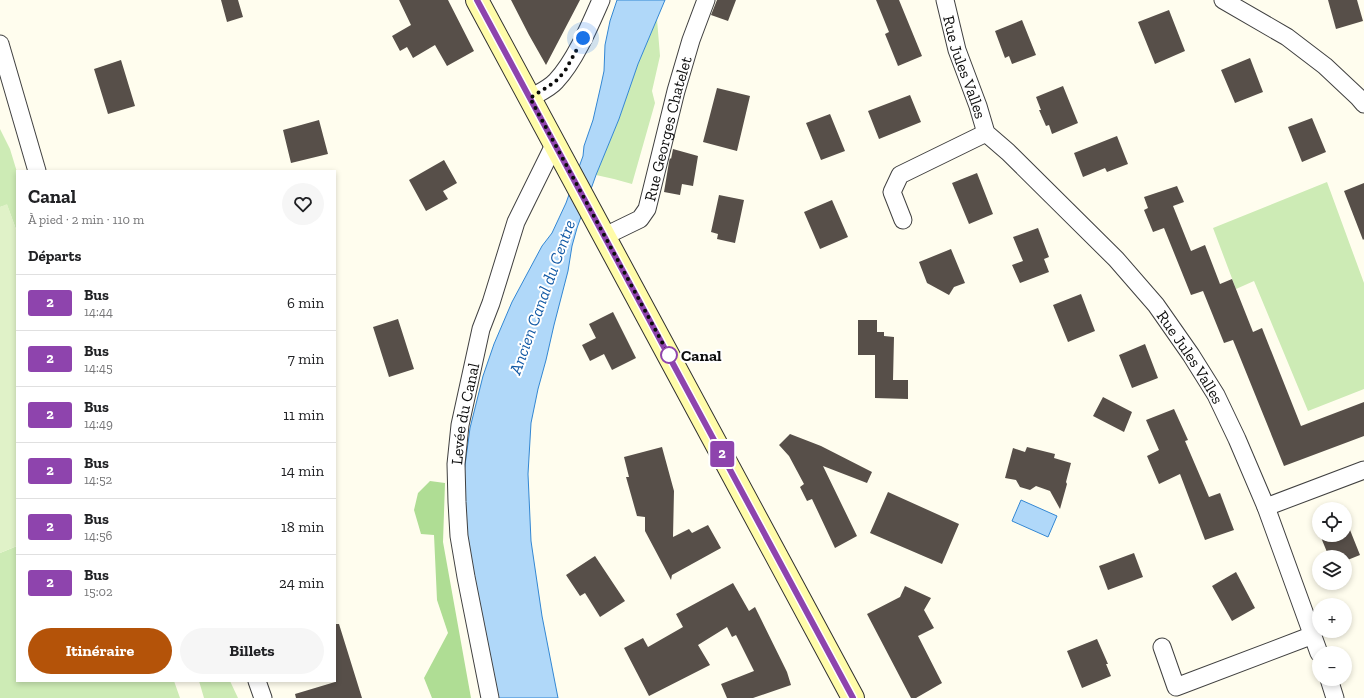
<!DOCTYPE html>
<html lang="fr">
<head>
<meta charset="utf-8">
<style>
	:root { --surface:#fff; --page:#f6f6f6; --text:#202124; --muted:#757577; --line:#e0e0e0; --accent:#b45309 }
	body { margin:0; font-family:"Zilla Slab",serif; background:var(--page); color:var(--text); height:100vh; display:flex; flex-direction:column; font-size:15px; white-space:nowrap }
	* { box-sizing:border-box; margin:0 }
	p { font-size:13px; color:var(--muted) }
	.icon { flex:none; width:22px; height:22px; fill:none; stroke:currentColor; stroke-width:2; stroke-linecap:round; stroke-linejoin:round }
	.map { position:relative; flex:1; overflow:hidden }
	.side { position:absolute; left:16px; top:170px; width:320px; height:512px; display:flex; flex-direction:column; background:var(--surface); border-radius:0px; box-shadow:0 2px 6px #0003 }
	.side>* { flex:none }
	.badge { padding:0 8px; border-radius:3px; font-size:14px; line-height:26px }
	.tools { position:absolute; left:1312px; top:502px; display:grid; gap:8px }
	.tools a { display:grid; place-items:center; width:40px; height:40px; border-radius:50%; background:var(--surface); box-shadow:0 2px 6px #0003; font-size:20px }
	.you { position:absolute; width:20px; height:20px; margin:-10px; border:3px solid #fff; border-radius:50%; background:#1a73e8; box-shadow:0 0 0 6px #1a73e833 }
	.map>.badge { position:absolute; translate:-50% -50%; box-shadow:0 0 0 2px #fff }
	h2 { padding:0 12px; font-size:15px; line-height:36px }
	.round { display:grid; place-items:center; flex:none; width:42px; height:42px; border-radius:21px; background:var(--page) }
	.summary { display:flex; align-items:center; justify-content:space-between; height:68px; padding:0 12px }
	h1 { font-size:19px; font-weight:700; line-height:30px }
	.cta { display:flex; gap:8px; margin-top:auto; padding:8px 12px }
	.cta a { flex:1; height:46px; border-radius:24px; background:var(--accent); color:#fff; font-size:16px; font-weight:700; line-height:46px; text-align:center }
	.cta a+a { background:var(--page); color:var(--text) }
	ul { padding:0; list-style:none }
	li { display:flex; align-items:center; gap:12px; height:56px; padding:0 12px; border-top:1px solid var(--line) }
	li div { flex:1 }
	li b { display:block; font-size:15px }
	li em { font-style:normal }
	li .badge { min-width:44px; font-weight:700; text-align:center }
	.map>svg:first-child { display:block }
	.green { fill:#cdebb5 }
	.forest { fill:#afdd94 }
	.pitch { fill:#e0f2c8 }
	.water { fill:#b0d8f9; stroke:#3387d3 }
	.building { fill:#574f49 }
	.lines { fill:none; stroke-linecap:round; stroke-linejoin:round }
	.street-casing { stroke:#404040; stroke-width:19 }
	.secondary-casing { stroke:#2f2f2f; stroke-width:24 }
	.street { stroke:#fff; stroke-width:17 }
	.secondary { stroke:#fffca9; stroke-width:22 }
	.line-casing { stroke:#fff; stroke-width:9 }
	.line { stroke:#8e44ad; stroke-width:6 }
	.walk { stroke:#0d0d0d; stroke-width:4; stroke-dasharray:0 7.2 }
	.stop-dot { fill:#fff; stroke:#8e44ad; stroke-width:2 }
	.labels { text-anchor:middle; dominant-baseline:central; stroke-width:4; stroke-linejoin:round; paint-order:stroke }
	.street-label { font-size:16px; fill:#0d0d0d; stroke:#fff }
	.stop-label { font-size:16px; font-weight:bold; fill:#0d0d0d; stroke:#fff; text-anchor:start }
	.water-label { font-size:17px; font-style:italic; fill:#1159a5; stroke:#fff }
</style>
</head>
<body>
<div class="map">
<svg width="1364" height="698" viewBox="0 0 1364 698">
	<rect width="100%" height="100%" fill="#fffdee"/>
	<!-- green -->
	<path class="green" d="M657 19 660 56 652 91 655 103 632 184 614 179 596 175 619 119 638 64Z
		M0 129 10 149 17 172V232L7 205 0 207Z
		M1327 182 1364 283V389L1308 411 1254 281 1236 289 1213 228Z
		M17 546V681H174L180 698H0V553Z
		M199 681H230L238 698H204Z"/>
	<!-- forest -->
	<path class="forest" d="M430 481 445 483 443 542 471 698H432L424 678 448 633 437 600 434 535 421 534 414 510 418 493Z"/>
	<!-- pitch -->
	<path class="pitch" d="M7 204 17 232V546L0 553V207Z"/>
	<!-- water -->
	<path class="water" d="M617 0H665L638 64 619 119 596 175 577 228 572 246 568 271 554 325 546 360 538 389 531 423 528 474 531 541 542 616 558 698H498L466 540 464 473 470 428 483 376 494 344 512 302 542 246 552 233 566 203 583 156 584 146 593 120 601 85 604 71 605 45 610 21Z
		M1021 500 1057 516 1048 537 1012 521Z"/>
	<!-- building -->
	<path class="building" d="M221 0H238L243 17 227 22Z
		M399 0H448L474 51 447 66 435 45 413 58 407 47 400 51 392 36 411 25Z
		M511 0H580L546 65 529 35Z
		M717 0H736L728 21 711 15Z
		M876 0H899L922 56 898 66 885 34 889 32Z
		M1328 0H1357L1363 21 1336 29Z
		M1169 10 1185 51 1155 64 1138 22Z
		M1022 20 1036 55 1012 64 1009 56 1005 58 995 31Z
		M1250 58 1263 92 1235 103 1221 70Z
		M121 60 135 106 108 114 94 69Z
		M1063 86 1078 123 1052 134 1049 125 1046 126 1039 110H1041L1036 97Z
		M717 88 750 96 737 151 703 142Z
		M910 95 921 122 879 139 868 111Z
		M830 114 845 151 821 160 806 123Z
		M1312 118 1326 152 1302 162 1288 127Z
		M319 120 328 154 291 163 283 130Z
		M1117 136 1128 164 1107 172 1105 168 1083 177 1074 153Z
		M673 149 698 156 693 186 682 184 680 195 664 192 669 162 670 158 671 159Z
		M444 160 457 183 443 191 448 199 426 211 409 180Z
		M977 173 993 214 969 224 952 183Z
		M1364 183V239L1363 240 1344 191Z
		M1177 186 1184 202 1173 206 1191 251 1205 245 1220 284 1232 279 1253 332 1262 328 1301 426 1364 402V436L1284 466 1233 340 1224 343 1203 291 1191 295 1164 228 1153 232 1144 210 1148 208 1144 197Z
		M719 195 744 200 735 243 717 239 718 234 711 232Z
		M832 200 848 237 820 249 804 212Z
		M1038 228 1049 257 1044 259 1049 272 1020 283 1012 265 1023 261 1013 237Z
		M951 249 965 283 954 287 949 295 927 283 919 262Z
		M1081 294 1095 331 1068 342 1053 305Z
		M613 312 636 358 612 370 604 354 590 361 582 345 596 338 589 324Z
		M398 319 414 369 389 377 373 327Z
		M858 320H877V332H884V336L894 337 893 380H908V399L875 398V355H858Z
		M1145 344 1158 378 1132 388 1119 355Z
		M1103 397 1132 412 1124 432 1093 416Z
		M1174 409 1188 440 1185 441 1209 497 1220 493 1234 530 1205 540 1180 474 1159 484 1147 456 1159 450 1146 420Z
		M790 434 821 446 872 472 867 483 823 466 857 536 835 548 812 499 807 501 800 487 804 484 789 456 779 445Z
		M662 447 674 491 673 537 689 529 692 533 708 525 721 548 672 575 671 580 645 531V517L637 516 626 477H629L624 457Z
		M1027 447 1055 454 1054 458 1071 463 1066 482 1067 484 1060 509 1050 491 1036 486 1030 490 1020 487 1016 480 1005 478 1013 448 1025 452Z
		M888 492 959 524 942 564 870 533Z
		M1345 520H1346L1360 555 1345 561V557H1329L1320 535H1345Z
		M1134 553 1143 577 1108 590 1099 566Z
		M595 556 625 601 600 617 585 593 580 596 566 575Z
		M1236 572 1255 608 1232 621 1212 586Z
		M733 583 749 611 755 607 787 672 791 685 753 698H727L721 684 754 671 736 635 732 637 727 627 698 645 710 665 649 696 624 648 643 638 648 647 683 627 676 614Z
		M905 586 931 598 924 610 934 628 918 636 942 683 916 698H911L867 614 900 597Z
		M335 624H339L362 698H296L295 694 335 682Z
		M1097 639 1108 664H1106L1111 676 1082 688 1067 651Z"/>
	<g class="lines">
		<!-- street casing -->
		<g class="street-casing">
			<g id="street">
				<path id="s1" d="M945 0 957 50 978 106 986 133 1008 152 1116 259 1156 305 1191 355 1216 395 1237 439 1266 507 1319 653"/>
				<path d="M1223 0 1287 37 1325 66 1358 97 1364 104"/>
				<path d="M0 44 37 171"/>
				<path d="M530 98C539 93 550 88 556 81 575 61 590 25 601 0"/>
				<path d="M903 220 892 192 900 175 986 133"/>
				<path id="s2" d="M605 236 640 219 647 209 676 91 691 40 706 0"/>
				<path d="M1266 507 1364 470"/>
				<path d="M1162 647 1176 687 1313 635"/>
				<path d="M1329 679 1335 698"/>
				<path d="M257 681 263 698"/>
				<path id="s3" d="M490 698 466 577 459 536 457 502 456 464 460 425 481 329 491 303 516 222 555 143"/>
			</g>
		</g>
		<!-- secondary casing -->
		<g class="secondary-casing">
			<path id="secondary" d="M477 0 853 698"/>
		</g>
		<!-- street -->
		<use href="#street" class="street"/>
		<!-- secondary -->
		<use href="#secondary" class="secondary"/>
	</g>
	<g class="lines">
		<!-- line casing -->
		<g class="line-casing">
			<path id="line" d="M477 0 853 698"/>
		</g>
		<!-- line -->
		<use href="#line" class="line"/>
		<!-- walk -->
		<path class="walk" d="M583 38 565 71 555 82 530 98 669 355"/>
	</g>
	<!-- markers -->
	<circle class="stop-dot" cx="669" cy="355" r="8"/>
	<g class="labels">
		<!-- street labels -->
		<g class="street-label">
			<text stroke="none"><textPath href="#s1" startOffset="70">Rue Jules Valles</textPath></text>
			<text stroke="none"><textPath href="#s2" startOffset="134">Rue Georges Chatelet</textPath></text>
			<text stroke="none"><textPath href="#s1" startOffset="444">Rue Jules Valles</textPath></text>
			<text stroke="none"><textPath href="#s3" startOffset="288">Levée du Canal</textPath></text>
		</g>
		<!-- stop labels -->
		<g class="stop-label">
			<text x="681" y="355">Canal</text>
		</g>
		<!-- water labels -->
		<g class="water-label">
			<text transform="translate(542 297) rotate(-70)">Ancien Canal du Centre</text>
		</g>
	</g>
</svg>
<div class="tools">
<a><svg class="icon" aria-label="locate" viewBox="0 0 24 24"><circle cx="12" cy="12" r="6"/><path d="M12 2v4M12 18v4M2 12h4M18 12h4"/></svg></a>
<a><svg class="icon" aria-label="layers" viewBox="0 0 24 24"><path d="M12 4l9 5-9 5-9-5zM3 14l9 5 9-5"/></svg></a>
<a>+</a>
<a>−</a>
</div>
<div class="you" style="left:583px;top:38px"></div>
<b class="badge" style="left:722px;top:454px;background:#8e44ad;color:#fff">2</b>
<section class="side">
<div class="summary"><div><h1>Canal</h1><p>À pied · 2 min · 110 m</p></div><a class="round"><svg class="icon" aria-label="heart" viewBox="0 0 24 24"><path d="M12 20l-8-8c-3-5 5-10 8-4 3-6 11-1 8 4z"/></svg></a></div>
<h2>Départs</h2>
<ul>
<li><span class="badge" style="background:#8e44ad;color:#fff">2</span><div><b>Bus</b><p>14:44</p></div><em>6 min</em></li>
<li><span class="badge" style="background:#8e44ad;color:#fff">2</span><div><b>Bus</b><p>14:45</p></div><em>7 min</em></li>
<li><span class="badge" style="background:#8e44ad;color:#fff">2</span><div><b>Bus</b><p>14:49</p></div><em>11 min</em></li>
<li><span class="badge" style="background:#8e44ad;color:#fff">2</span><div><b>Bus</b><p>14:52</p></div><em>14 min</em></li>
<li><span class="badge" style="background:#8e44ad;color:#fff">2</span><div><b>Bus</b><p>14:56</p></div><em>18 min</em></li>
<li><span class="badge" style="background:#8e44ad;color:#fff">2</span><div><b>Bus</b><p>15:02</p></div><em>24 min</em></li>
</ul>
<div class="cta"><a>Itinéraire</a><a>Billets</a></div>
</section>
</div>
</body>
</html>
